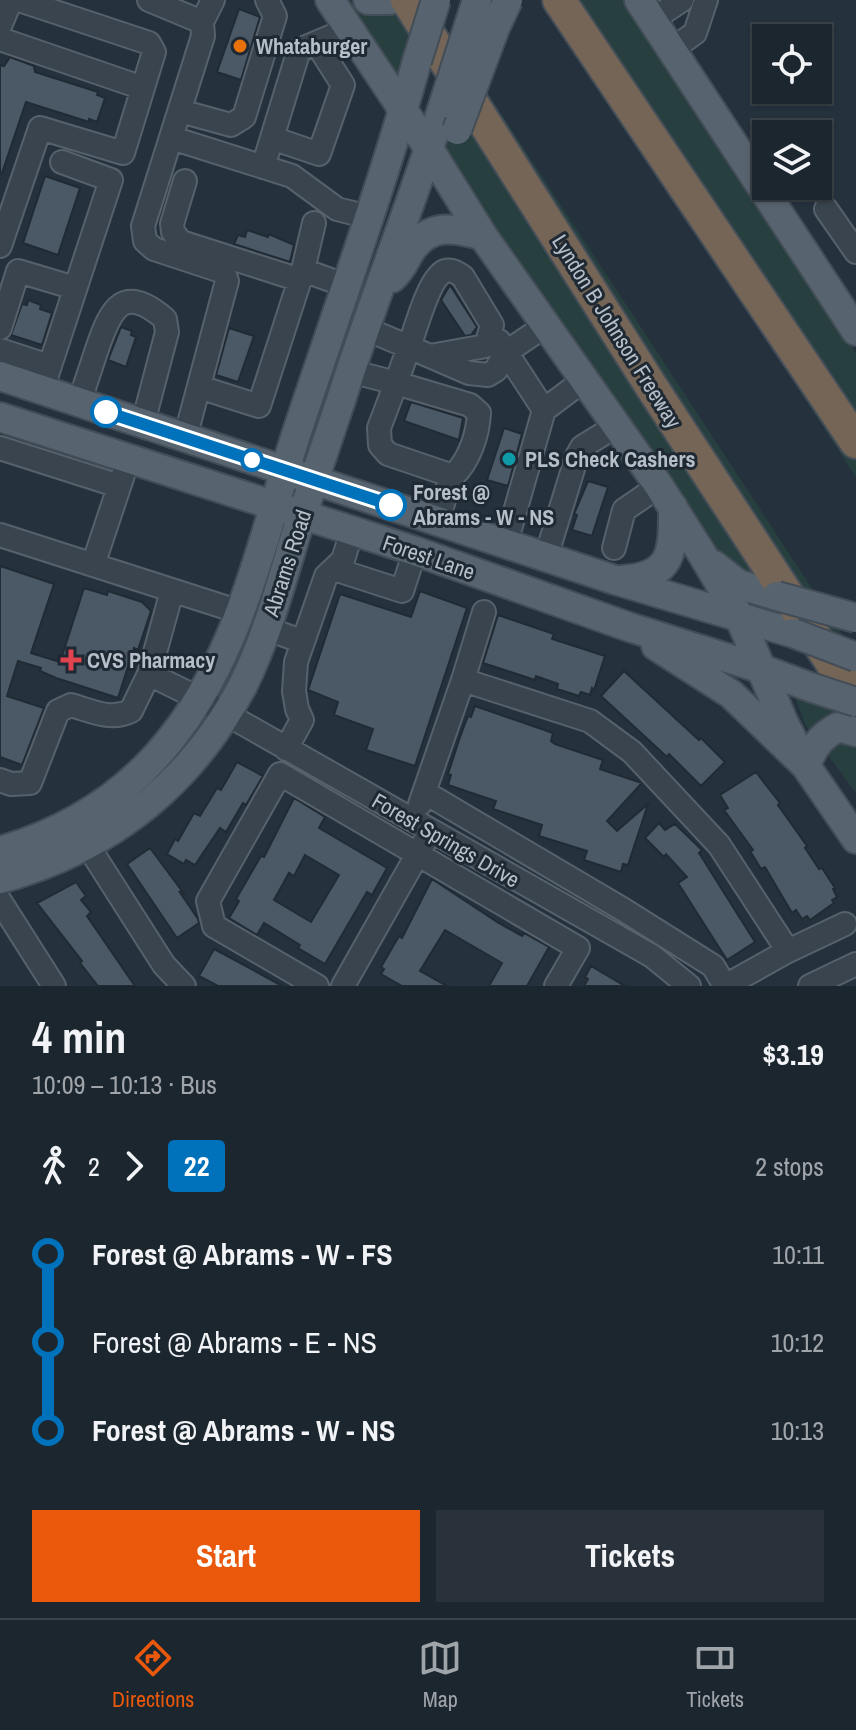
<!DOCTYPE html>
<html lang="en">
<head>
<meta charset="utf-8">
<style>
	:root { --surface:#1c262e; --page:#29323a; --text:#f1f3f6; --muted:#a0a5aa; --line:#3a434a; --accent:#ea580c }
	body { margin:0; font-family:"Archivo Narrow",sans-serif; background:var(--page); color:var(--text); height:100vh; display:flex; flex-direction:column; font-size:30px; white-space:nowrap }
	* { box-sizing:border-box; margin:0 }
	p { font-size:26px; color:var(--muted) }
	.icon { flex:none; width:44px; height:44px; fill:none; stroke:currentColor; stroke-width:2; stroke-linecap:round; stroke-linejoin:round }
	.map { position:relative; height:986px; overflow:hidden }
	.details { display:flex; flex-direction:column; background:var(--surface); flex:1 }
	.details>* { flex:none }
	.badge { padding:0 16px; border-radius:6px; font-size:28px; line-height:52px }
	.controls { position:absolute; left:752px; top:24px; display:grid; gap:16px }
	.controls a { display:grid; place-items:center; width:80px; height:80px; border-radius:0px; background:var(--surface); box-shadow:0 2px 6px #0004,0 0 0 2px var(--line); font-size:40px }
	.map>.badge { position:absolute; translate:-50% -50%; box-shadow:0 0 0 4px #fff }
	.legs { display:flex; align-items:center; gap:12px; height:88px; padding:0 32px; font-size:26px }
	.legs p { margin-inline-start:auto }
	.head { display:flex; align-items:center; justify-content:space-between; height:136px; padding:0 32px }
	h1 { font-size:44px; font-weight:800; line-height:60px }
	.button { display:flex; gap:16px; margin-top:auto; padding:16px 32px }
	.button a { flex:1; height:92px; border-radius:0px; background:var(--accent); color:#fff; font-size:32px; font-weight:800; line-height:92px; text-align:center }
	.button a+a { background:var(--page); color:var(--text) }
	ul { padding:0 32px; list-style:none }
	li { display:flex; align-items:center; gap:28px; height:88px; font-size:30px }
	li i { display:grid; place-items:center; width:12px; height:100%; margin:0 10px; background:currentColor }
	li i::after { content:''; width:20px; height:20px; margin:-10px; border:6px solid; border-radius:50%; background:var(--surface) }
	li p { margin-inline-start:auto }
	li:first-child i { background:linear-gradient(#0000 50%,currentColor 0) }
	li:last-child i { background:linear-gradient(currentColor 50%,#0000 0) }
	.menu { display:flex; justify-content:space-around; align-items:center; height:112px; border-top:2px solid var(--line); background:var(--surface); font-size:22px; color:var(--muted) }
	.menu a { display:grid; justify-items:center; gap:4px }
	.menu .on { color:var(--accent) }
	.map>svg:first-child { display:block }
	.green { fill:#273f3f }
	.building { fill:#4b5967; stroke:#202b35; stroke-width:2; fill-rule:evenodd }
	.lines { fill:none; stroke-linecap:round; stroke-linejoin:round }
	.minor-casing { stroke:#57616c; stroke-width:26 }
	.major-casing { stroke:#424d57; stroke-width:32 }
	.highway-casing { stroke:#444e59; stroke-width:36 }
	.minor { stroke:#39444e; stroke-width:22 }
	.major { stroke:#57636e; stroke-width:28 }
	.highway { stroke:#746556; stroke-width:32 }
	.major-bridge-casing { stroke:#424d57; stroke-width:32; stroke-linecap:butt }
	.major-bridge { stroke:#57636e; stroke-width:28 }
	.line-1-casing { stroke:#fff; stroke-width:18 }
	.line-1 { stroke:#0072bc; stroke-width:12 }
	.food-dot { fill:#e8710a; stroke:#1e2933; stroke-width:3 }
	.stop-1-dot { fill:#fff; stroke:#0072bc; stroke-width:4 }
	.culture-dot { fill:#0f9aa8; stroke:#1e2933; stroke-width:3 }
	.health-dot { fill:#e0444e; stroke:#1e2933; stroke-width:3 }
	.labels { text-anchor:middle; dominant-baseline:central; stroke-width:6; stroke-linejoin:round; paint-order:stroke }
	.poi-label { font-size:22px; font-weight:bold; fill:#b5bec9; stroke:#1e2933; text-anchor:start }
	.street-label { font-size:22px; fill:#b5bec9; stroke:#1e2933 }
	.stop-label { font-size:22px; font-weight:bold; fill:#b5bec9; stroke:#1e2933; text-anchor:start }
</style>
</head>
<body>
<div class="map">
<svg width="856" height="986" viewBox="0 0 856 986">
	<rect width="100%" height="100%" fill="#25323e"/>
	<!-- green -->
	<path class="green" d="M347 0H422L402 82Z
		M544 0H625L856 353V477Z
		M464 57 845 639 739 607 435 139Z
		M793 691 856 710V793L805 724Z"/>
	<!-- building -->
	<path class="building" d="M239 9 260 17 241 80 217 72Z
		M10 57 34 66 35 72 98 92 97 95 105 98 97 122 89 119V122L26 102 2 173H0V65L4 66Z
		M45 176 80 188 58 255 23 243Z
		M247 230 268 237 269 234 294 245 290 262 234 244 238 235 245 237Z
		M450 285 477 327 471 335 465 336 441 300Z
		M28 300 41 305 40 309 52 313 42 345 11 335 22 304 27 305Z
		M121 327 132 331 131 335 136 337 126 367 108 360Z
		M229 328 254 336 238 382 216 375Z
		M411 402 463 418 459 440 404 421Z
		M504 428 522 434 508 486 487 480Z
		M588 481 608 487 592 536 572 530 577 515 574 514Z
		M0 566 54 584 31 653 60 662 84 588 107 595 108 591 142 602 151 611 138 650 134 648 118 698 56 678 40 671 41 668 18 661 7 696 44 708 22 765 0 757Z
		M420 591 467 608 415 766 366 750 373 729 334 715 338 702 308 690 340 594 411 617Z
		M498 615 554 634 552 639 605 656 594 690 592 688 590 695 581 692 579 696 557 689 558 684 536 676 535 680 483 663Z
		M624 671 699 740 701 738 725 762 701 786 669 754 667 757 601 696Z
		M475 706 553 733 551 741 555 744 603 760 600 769 642 783 607 821 617 831 648 804 628 865 623 864 621 872 584 860 587 851 539 836 542 825 493 809 496 801 448 785 451 775 448 774 460 737 468 716 471 717Z
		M237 762 263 776 246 805 243 803 226 832 220 828 195 865 186 860 184 864 167 854 175 839 178 841 194 813 200 816 217 788 221 790Z
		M756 772 780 803 778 805 807 846 805 848 819 869 822 868 835 888 833 889 837 897 832 900 834 903 810 920 807 916 802 919 796 910 792 913 765 867 761 869 750 851 753 850 724 810 728 808 720 795Z
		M294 798 325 817 319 828 387 868 372 895 367 892 325 964 298 948 300 945 264 923 257 935 229 918 239 901 236 899 261 856 264 857ZM305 855 339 875 311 922 274 900 289 873 294 876Z
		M659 823 665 830 675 824 702 850 699 853 755 942 727 960 678 883 687 877 666 854 664 857 645 838Z
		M150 848 185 895 179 891 198 919 199 923 177 938 127 864Z
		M432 879 497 922 522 936 524 933 549 947 527 986H489L502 963 445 930 420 971 447 986H402L381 974 384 969 381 967 399 936 402 938Z
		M76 882 86 896 81 900 91 912 87 916 135 986H98L80 963 82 961 37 903Z
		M214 949 233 959 282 986H218L199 976Z
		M591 966 625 986H584L588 979 585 977Z"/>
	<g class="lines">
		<!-- minor casing -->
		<g class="minor-casing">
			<path id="minor" d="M149 0 202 22 213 0
				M652 20 682 0
				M0 26 11 0
				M0 39 143 88
				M671 50 695 33 706 0
				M180 111 231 125 244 117 275 16 267 0
				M172 138 292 176 337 209 369 217
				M272 138 319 154 343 85 317 44
				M263 167 299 50 349 29
				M185 181 172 224 173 232 181 242 300 280
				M826 209 856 252
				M314 223 303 270 347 286
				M0 246 40 128 123 153 154 52 149 43 19 0
				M0 328 18 271 75 288
				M364 328 409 347 396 383 470 405 479 413C478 435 469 461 453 476
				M499 341 544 410
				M0 350 49 366
				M430 356 486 346 492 325 463 277C458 273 452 269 445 271 429 277 415 331 409 347L469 373 488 375 496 370 505 353 545 326
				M350 371 396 383 379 428 380 445 388 454 453 476 448 487 438 520
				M199 387 259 406 303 270
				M42 390 111 180 62 162
				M79 403C85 385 91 367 97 349 111 308 123 283 165 319L167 332 143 423
				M185 438 227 281 224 272 154 249 145 241 143 226 203 36 202 22
				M0 448 119 486
				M0 535 240 612
				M506 543 544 410 584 380
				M614 548 624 510 659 486
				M546 557 577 456 582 447 616 426
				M93 565 123 475
				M334 569 402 591 415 551
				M172 591 149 674 200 699 652 956 689 986
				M266 628 303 642
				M286 749 302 720 297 709 294 691 296 662 326 576 343 560 352 531
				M0 780 11 784 30 783 58 711 71 705C92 711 110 721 131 711L149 674
				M424 792 624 910 713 966 725 986 788 951 719 845 632 752 590 721 463 680 484 612
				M420 804 463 680
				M88 846 164 965 184 986
				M0 901 54 986
				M788 951 845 924
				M317 986 214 926 208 901 280 774 578 948 556 986
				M343 986 425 841
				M810 986 856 964"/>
		</g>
		<!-- major casing -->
		<g class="major-casing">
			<path id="major" d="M330 0 429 149 483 236 659 486 704 557 739 616 783 721 806 766 856 839
				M368 0H390
				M639 0 856 331
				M392 278C401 270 404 262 410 252 428 223 454 227 483 236
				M0 376 615 580 793 633
				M0 417 415 551 629 627 762 669 810 687
				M714 565 738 584 777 596
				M621 580C674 577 673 551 673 507
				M656 646 731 694 806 766C813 747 820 737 838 727L856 732
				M0 851C72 830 132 792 177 731 242 645 263 536 296 435 337 311 382 187 417 61
				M0 879C108 849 190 786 243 685 266 639 280 587 295 537 310 491 326 446 341 400 373 300 412 203 444 103"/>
		</g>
		<!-- highway casing -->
		<g class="highway-casing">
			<path id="highway" d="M407 0 651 386 856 700
				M559 0 856 442"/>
		</g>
		<!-- minor -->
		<use href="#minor" class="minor"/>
		<!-- major -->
		<use href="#major" class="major"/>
		<!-- highway -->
		<use href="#highway" class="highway"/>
		<!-- major-bridge casing -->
		<g class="major-bridge-casing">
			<path id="major-bridge" d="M417 61 436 0
				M444 103 477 0
				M457 130 495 28 508 0
				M777 596 856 618
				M793 633 856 657
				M810 687 856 702"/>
		</g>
		<!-- major-bridge -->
		<use href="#major-bridge" class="major-bridge"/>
	</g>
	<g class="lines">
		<!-- line-1 casing -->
		<g class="line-1-casing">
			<path id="line-1" d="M106 412 391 505"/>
		</g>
		<!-- line-1 -->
		<use href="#line-1" class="line-1"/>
	</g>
	<!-- markers -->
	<circle class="food-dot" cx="240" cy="46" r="8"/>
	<g class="stop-1-dot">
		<circle cx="106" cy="412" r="14"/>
		<circle cx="252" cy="460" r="10"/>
		<circle cx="391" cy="505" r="14"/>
	</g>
	<circle class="culture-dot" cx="509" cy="459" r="8"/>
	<path class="health-dot" d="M67 648h8v8h8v8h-8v8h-8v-8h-8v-8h8z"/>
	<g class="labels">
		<!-- poi labels -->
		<g class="poi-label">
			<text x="256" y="46">Whataburger</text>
			<text x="525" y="459">PLS Check Cashers</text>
			<text x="87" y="660">CVS Pharmacy</text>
		</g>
		<!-- street labels -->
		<g class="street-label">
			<text transform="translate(617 331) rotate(58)">Lyndon B Johnson Freeway</text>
			<text transform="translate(429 557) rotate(19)">Forest Lane</text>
			<text transform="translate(287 563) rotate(-72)">Abrams Road</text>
			<text transform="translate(446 840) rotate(30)">Forest Springs Drive</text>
		</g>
		<!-- stop labels -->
		<g class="stop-label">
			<text x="413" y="492">Forest @<tspan x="413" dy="25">Abrams - W - NS</tspan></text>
		</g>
	</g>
</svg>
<div class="controls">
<a><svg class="icon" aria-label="locate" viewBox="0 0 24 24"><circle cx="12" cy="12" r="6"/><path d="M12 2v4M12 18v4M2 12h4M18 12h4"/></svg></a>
<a><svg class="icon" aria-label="layers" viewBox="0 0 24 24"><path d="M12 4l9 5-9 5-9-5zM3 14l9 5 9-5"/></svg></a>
</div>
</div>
<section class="details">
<div class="head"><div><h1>4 min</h1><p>10:09 – 10:13 · Bus</p></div><b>$3.19</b></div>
<div class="legs"><svg class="icon" aria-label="walk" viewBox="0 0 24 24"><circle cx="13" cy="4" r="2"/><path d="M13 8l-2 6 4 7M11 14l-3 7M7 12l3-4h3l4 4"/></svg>2<svg class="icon" aria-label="forward" viewBox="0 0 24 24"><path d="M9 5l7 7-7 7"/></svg><b class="badge" style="background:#0072bc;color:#fff">22</b><p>2 stops</p></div>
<ul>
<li><i style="color:#0072bc"></i><b>Forest @ Abrams - W - FS</b><p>10:11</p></li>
<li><i style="color:#0072bc"></i><span>Forest @ Abrams - E - NS</span><p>10:12</p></li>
<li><i style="color:#0072bc"></i><b>Forest @ Abrams - W - NS</b><p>10:13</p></li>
</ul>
<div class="button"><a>Start</a><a>Tickets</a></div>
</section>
<nav class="menu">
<a class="on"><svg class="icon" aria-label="directions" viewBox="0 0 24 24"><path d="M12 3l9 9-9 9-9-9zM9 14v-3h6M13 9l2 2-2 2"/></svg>Directions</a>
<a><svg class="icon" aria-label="map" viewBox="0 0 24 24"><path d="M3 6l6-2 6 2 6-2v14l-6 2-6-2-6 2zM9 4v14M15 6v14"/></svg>Map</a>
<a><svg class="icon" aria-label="tickets" viewBox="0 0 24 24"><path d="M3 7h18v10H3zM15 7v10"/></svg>Tickets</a>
</nav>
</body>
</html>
